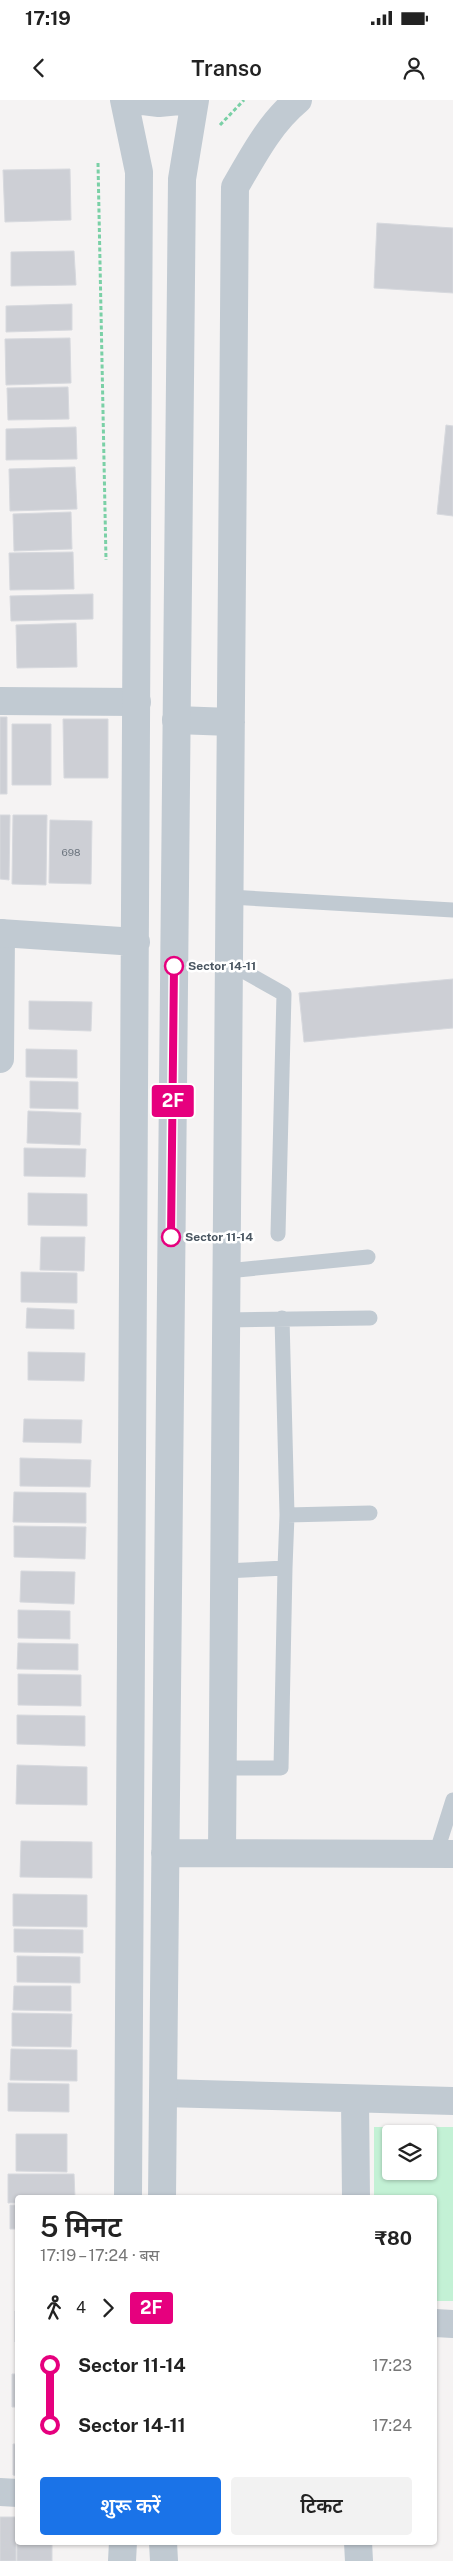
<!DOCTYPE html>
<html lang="hi">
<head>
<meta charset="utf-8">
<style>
	:root { --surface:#fff; --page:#f2f2f2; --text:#222; --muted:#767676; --accent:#1a73e8 }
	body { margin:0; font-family:"Public Sans","Noto Sans Devanagari",sans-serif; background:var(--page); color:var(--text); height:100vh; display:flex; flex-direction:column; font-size:19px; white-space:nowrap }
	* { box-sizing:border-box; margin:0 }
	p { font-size:16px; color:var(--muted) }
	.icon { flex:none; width:28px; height:28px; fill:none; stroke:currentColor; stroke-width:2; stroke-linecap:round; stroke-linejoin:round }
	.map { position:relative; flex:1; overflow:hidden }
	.panel { position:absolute; left:15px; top:2095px; width:422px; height:350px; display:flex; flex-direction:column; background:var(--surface); border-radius:5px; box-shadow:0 1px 4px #0004 }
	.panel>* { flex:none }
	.badge { padding:0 10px; border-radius:4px; font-size:18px; line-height:32px }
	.fabs { position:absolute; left:382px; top:2025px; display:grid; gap:10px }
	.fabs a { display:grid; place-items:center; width:55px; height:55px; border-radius:5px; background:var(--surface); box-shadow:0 1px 4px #0004; font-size:25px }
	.map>.badge { position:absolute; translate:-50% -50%; box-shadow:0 0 0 2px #fff }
	.legs { display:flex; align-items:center; gap:8px; height:55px; padding:0 25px; font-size:16px }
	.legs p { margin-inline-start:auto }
	.summary { display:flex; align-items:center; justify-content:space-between; height:85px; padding:0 25px }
	h1 { font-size:28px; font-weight:600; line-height:38px }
	.primary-button { display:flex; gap:10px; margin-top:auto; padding:10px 25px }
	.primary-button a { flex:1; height:58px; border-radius:5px; background:var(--accent); color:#fff; font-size:20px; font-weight:600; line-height:58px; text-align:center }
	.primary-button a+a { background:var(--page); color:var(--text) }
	ul { padding:0 25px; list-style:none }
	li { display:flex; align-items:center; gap:18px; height:60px; font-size:19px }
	li i { display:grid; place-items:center; width:8px; height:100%; margin:0 6px; background:currentColor }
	li i::after { content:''; width:12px; height:12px; margin:-6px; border:4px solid; border-radius:50%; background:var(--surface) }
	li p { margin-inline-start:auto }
	li:first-child i { background:linear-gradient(#0000 50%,currentColor 0) }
	li:last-child i { background:linear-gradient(currentColor 50%,#0000 0) }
	.status { display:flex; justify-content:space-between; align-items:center; height:35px; padding:0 25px; background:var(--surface); direction:ltr }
	.status svg { height:14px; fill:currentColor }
	header { display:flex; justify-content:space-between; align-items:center; height:65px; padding:0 25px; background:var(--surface); font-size:22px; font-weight:600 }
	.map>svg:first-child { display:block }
	.green { fill:#c3f1d5; fill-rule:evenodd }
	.building { fill:#cdcfd5; stroke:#d7d9de }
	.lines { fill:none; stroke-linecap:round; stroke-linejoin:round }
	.path { stroke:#7ad0a6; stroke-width:3; stroke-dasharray:4 2.5; stroke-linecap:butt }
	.service { stroke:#c1cad2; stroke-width:15 }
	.minor { stroke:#c1cad2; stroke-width:28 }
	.tertiary { stroke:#c1cad2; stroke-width:28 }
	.line-1-casing { stroke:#fff; stroke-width:11 }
	.line-1 { stroke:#e6007e; stroke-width:8 }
	.stop-1-dot { fill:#fff; stroke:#e6007e; stroke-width:2.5 }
	.labels { text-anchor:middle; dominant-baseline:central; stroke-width:5; stroke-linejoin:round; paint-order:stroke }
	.number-label { font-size:10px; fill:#6b747e }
	.stop-label { font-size:12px; font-weight:bold; fill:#4a5661; stroke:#fff; text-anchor:start }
</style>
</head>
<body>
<div class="status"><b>17:19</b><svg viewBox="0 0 49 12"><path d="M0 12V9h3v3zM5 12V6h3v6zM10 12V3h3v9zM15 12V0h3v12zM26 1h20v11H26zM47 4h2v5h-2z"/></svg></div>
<header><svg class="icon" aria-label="back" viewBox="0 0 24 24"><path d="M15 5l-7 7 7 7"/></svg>Transo<svg class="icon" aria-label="person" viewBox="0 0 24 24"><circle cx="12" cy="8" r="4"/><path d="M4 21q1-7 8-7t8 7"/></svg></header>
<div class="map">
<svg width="453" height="2461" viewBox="0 0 453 2461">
	<rect width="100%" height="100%" fill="#f5f3f3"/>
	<!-- green -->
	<path class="green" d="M374 2027H453V2201H435V2098L374 2097ZM391 2034H429V2071H391Z"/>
	<!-- building -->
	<path class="building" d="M70 69 71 120 5 122 3 70Z
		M377 123 453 128V193L374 188Z
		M74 151 76 185 11 186V152Z
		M72 204V230L6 232V206Z
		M70 238 71 283 6 285 5 239Z
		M68 287 69 319 8 320 7 288Z
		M446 325 453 326V416L437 414Z
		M76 327 77 359 6 360V329Z
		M75 367 77 409 10 411 9 369Z
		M71 412 72 449 14 451 13 414Z
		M73 452 74 489 10 490 9 453Z
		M93 494V519L11 521 10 496Z
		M76 523 77 567 17 568 16 525Z
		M0 617H7V694H0Z
		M63 619H108V678H64Z
		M12 624H51V685H12Z
		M0 715H10L9 780 0 779Z
		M13 715H47L46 785 12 784Z
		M50 720 92 721 91 784 49 783Z
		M453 879V928L304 942 299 893Z
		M29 901 92 902 91 931 29 929Z
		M26 949 77 950V978L26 977Z
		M30 981 78 982V1009L30 1008Z
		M28 1011 81 1013 80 1045 27 1043Z
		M24 1048 86 1049 85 1077 24 1076Z
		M28 1093 87 1094V1126L28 1125Z
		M41 1137H85L84 1171 40 1170Z
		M21 1172 77 1173V1203L21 1202Z
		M27 1208 74 1210V1229L26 1228Z
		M28 1252 85 1253 84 1281 28 1280Z
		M24 1319 82 1320 81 1343 23 1342Z
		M20 1358 91 1360 90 1387 20 1386Z
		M14 1392 86 1393V1423L13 1422Z
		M14 1426 86 1427 85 1459 14 1457Z
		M21 1471 75 1472 74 1504 20 1502Z
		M18 1510 70 1511V1539L18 1538Z
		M18 1543 78 1544V1570L17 1569Z
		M18 1574 81 1575V1606L18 1605Z
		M17 1615 85 1616V1646L17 1644Z
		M17 1665 87 1667V1705L16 1704Z
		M21 1741 92 1742V1778L20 1777Z
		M13 1794 87 1795V1827L13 1826Z
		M14 1829 83 1830V1853L14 1852Z
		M17 1856 80 1857V1883L17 1882Z
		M14 1886H71V1911L13 1910Z
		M12 1913 72 1914 71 1947 12 1946Z
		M11 1949 77 1950V1981L10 1980Z
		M8 1983 69 1984V2012L8 2011Z
		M16 2034H67V2072L16 2071Z
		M8 2074H74L75 2098H18V2103H8Z
		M10 2105H18V2129H10Z
		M16 2150H18V2175H16Z
		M15 2211H18V2242H15Z
		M12 2274H18V2307H12Z
		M13 2344H18V2376L13 2375Z
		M17 2410 18 2442H52V2461H17Z
		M0 2417H16V2461H0Z"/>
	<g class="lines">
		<!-- path -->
		<path class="path" d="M220 25 244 0
			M98 63 106 460"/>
		<!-- service -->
		<path class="service" d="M230 797 453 810
			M229 863 284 894 278 1134
			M227 1171 368 1157
			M282 1218 287 1415
			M226 1220 370 1218
			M225 1471 285 1468 287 1415 370 1413
			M223 1668H281L285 1468
			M436 1754 453 1700"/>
		<!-- minor -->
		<path class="minor" d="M0 601 137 602
			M176 620 231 622
			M0 959 1 833
			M222 1753 235 87C253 56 270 23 298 0
			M163 1993 453 2001
			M355 1999 356 2098
			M435 2223 453 2224
			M0 2392 18 2393
			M358 2442 359 2461"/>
		<!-- tertiary -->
		<path class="tertiary" d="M124 0 139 72 128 2098
			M135 0 159 3 190 0
			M0 833 136 842
			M165 1753 453 1754
			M162 2098 182 79 195 0
			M163 2442 164 2461
			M122 2461 123 2442"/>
	</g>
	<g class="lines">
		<!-- line-1 casing -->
		<g class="line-1-casing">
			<path id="line-1" d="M171 1137 174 866"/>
		</g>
		<!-- line-1 -->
		<use href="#line-1" class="line-1"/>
	</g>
	<!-- markers -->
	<g class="stop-1-dot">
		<circle cx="174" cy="866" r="9"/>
		<circle cx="171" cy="1137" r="9"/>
	</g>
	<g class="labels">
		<!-- number labels -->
		<g class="number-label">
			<text x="71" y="752">698</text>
		</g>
		<!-- stop labels -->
		<g class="stop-label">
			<text x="188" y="866">Sector 14-11</text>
			<text x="185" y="1137">Sector 11-14</text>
		</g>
	</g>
</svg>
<div class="fabs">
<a><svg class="icon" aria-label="layers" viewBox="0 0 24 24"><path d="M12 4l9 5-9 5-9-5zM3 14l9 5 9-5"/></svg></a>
</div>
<b class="badge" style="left:173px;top:1001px;background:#e6007e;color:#fff">2F</b>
<section class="panel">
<div class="summary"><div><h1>5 मिनट</h1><p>17:19 – 17:24 · बस</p></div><b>₹80</b></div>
<div class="legs"><svg class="icon" aria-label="walk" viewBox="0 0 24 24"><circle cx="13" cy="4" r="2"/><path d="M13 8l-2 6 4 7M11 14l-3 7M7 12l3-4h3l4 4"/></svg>4<svg class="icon" aria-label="forward" viewBox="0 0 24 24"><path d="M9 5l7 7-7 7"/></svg><b class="badge" style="background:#e6007e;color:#fff">2F</b></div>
<ul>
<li><i style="color:#e6007e"></i><b>Sector 11-14</b><p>17:23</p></li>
<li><i style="color:#e6007e"></i><b>Sector 14-11</b><p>17:24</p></li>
</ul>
<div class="primary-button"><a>शुरू करें</a><a>टिकट</a></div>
</section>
</div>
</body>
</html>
